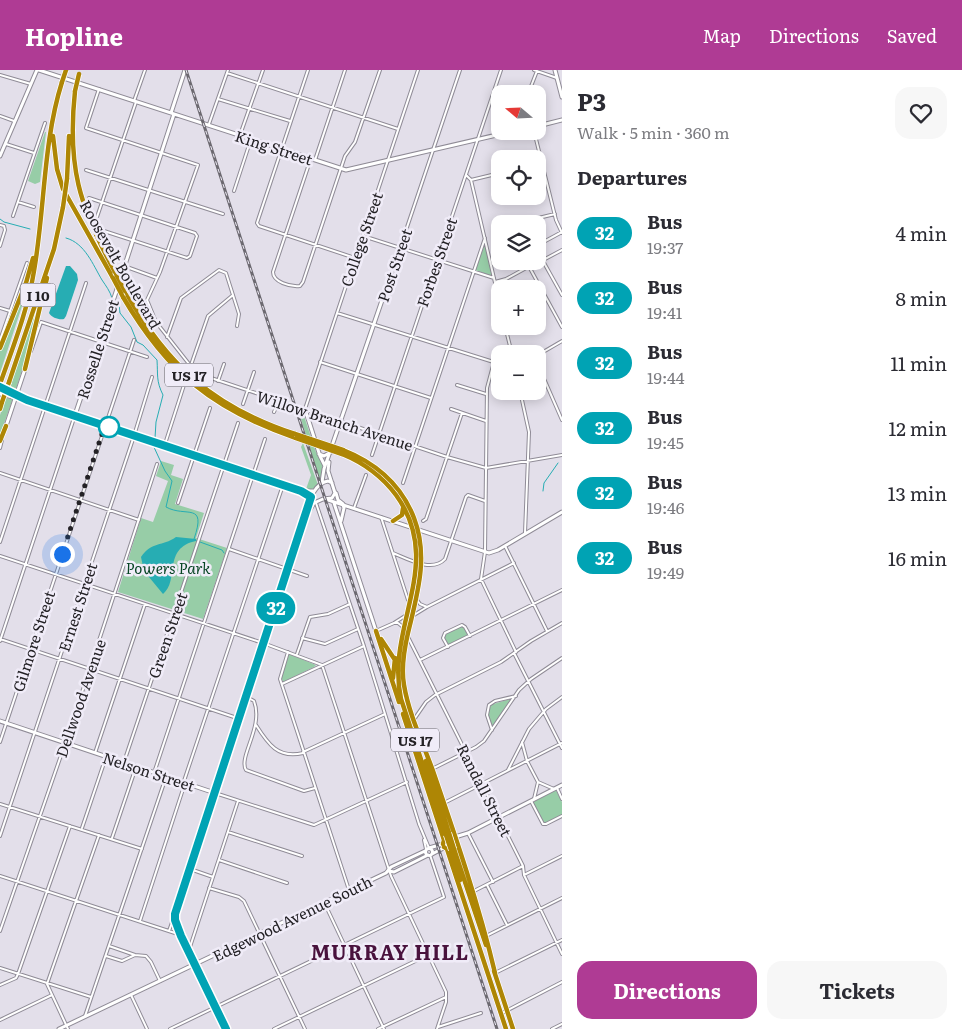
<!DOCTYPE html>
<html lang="en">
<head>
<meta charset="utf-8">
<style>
	:root { --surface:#fff; --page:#f7f7f7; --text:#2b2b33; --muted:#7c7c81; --accent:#af3b94 }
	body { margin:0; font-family:Literata,serif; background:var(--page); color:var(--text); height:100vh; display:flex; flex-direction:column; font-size:19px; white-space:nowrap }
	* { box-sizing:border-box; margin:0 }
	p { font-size:16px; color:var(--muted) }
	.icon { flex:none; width:28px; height:28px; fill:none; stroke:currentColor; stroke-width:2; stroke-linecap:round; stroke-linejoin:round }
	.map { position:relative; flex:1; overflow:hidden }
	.side { display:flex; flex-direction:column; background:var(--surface); width:400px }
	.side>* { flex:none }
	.badge { padding:0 10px; border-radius:16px; font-size:18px; line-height:32px }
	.needle { width:32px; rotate:289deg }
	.buttons { position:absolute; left:491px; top:15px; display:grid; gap:10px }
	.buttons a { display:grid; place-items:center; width:55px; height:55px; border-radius:10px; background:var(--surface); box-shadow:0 2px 12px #0003; font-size:25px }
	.you { position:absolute; width:25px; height:25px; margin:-12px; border:4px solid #fff; border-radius:50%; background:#1a73e8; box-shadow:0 0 0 8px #1a73e833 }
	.map>.badge { position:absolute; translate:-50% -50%; box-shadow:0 0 0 2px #fff }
	h2 { padding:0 15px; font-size:19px; line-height:45px }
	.round { display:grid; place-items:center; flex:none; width:52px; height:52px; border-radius:15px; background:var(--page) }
	.summary { display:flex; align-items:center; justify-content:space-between; height:85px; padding:0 15px }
	h1 { font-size:24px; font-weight:700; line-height:38px }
	.action { display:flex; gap:10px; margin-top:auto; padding:10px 15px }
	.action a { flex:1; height:58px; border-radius:15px; background:var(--accent); color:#fff; font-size:20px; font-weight:700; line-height:58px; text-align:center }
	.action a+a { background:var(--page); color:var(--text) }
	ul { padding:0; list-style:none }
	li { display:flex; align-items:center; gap:15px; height:65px; padding:0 15px }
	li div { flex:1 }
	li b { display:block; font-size:19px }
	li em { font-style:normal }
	li .badge { min-width:55px; font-weight:700; text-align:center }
	header { display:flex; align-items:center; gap:30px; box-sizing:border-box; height:70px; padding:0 25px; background:var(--accent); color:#fff }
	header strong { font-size:24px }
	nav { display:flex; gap:28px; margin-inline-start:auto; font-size:18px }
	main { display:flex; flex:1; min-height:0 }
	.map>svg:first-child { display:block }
	.green { fill:#97cda7 }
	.water { fill:#27adb3 }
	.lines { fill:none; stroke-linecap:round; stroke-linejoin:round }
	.stream { stroke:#27adb3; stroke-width:1 }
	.street-casing { stroke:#8f8b96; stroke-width:4 }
	.secondary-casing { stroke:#8f8b96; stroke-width:5 }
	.highway-casing { stroke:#fff; stroke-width:6 }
	.street { stroke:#fff; stroke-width:2 }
	.secondary { stroke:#fff; stroke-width:3 }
	.highway { stroke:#ae8605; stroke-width:4.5 }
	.rail-casing { stroke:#6c6970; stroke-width:3 }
	.rail { stroke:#f0ecf8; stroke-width:1; stroke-dasharray:4; stroke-linecap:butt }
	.highway-bridge-casing { stroke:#fff; stroke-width:6; stroke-linecap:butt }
	.highway-bridge { stroke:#ae8605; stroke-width:4.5 }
	.line-casing { stroke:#fff; stroke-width:11 }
	.line { stroke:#00a3b4; stroke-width:8 }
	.walk { stroke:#232125; stroke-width:5; stroke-dasharray:0 9 }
	.stop-dot { fill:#fff; stroke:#00a3b4; stroke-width:2.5 }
	.labels { text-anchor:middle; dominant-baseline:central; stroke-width:5; stroke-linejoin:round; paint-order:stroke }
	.shield { fill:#f0ecf8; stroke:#605e64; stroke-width:1 }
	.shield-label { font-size:14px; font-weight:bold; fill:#232125 }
	.street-label { font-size:15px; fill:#232125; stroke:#f0ecf8 }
	.park-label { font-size:15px; font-style:italic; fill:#074524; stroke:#f0ecf8 }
	.district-label { font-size:20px; font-weight:bold; letter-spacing:1px; fill:#49123d; stroke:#f0ecf8 }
</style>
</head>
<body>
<header>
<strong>Hopline</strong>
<nav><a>Map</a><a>Directions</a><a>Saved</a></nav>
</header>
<main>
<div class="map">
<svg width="562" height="959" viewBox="0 0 562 959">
	<rect width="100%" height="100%" fill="#e3dfea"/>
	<!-- green -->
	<path class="green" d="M45 62H46L40 112 35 114 28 111Z
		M485 174 492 206 475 200Z
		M30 207 24 230 0 303V281Z
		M38 230 27 284 16 319 12 318 16 320 15 321 9 318Z
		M6 328 12 329V331L0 365V345Z
		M298 339 303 343 316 382 323 394 320 411Z
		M303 373 318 415 311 420 306 419 311 405 301 377Z
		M161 391 174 395 171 405 183 409 175 434 204 443 196 468 227 478 203 549 118 522 141 448 153 452 168 411 156 406Z
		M462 556 465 558 468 565 448 575 444 568 445 564Z
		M289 584 316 595 314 597 283 612 281 606Z
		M510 629 512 630 492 657C490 648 486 643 490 635Z
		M556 720 562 732V745L544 754 533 732Z"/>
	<!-- water -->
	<path class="water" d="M66 196H70L77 204 78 210 66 246 64 249C59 250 52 248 49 243Z
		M176 467 196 469V471C162 478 180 511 163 524L144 501 141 487C152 471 162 477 176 467Z"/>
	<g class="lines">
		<!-- stream -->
		<path class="stream" d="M0 149 4 152 30 159
			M66 168C85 173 93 195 102 210 106 216 110 221 112 228
			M116 233 119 235 120 243 131 257 137 272 143 275 157 290C158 305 156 311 163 325L156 352 155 368
			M153 375 165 401 172 411 166 437C186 448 207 431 194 469L197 471
			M543 421 544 413 558 393
			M200 472 222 480 224 483"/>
		<!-- street casing -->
		<g class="street-casing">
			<path id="street" d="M308 0 257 153 259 156 355 188
				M534 0 557 8
				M227 3 398 59
				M0 5 31 14
				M99 19 86 58 198 95 160 202 147 230 156 252 193 299 199 304 211 308 447 387 486 398 562 385
				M528 24 537 1
				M218 29 290 51
				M134 31 145 0
				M0 46 14 51
				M209 54 228 0
				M534 61 556 150 562 163
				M240 65 263 0
				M6 74 34 83
				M311 88 273 202C273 212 290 217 300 216L303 212 345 86 355 72 380 0
				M315 90 345 0
				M86 100 223 144
				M466 105 471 110 500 234
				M471 110 500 103
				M234 121 251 69
				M89 128 195 163 197 166 190 186 187 188 104 161
				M18 132 34 137
				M13 146 45 53
				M97 147 136 32
				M508 154 519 149 530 150 555 144
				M0 155 4 156 5 160 0 176
				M363 166 494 208
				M538 175 562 162
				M400 178 460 0
				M526 191 562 257
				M543 191 562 225
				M124 196 157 208
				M495 212 506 209 528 197H530L562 180
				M0 238 10 241
				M337 243 500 294
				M505 256 512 284
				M167 267 181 228 219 200 226 203 239 244 237 256
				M0 270 27 193
				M31 281 41 252 147 287
				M538 285 562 271
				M320 292 431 328
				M494 292 487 318 485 482 481 509 516 582
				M191 295 208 246 233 225
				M538 295 562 350
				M218 311 224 294
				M457 315 486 324
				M520 321 529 362 525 463
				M243 334 254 302
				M305 339 418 0
				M451 339 486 351
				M274 342 279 331
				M165 374 184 315
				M0 378 2 370
				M372 385 501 0
				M0 403 139 450
				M403 413 485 168
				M178 433 210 338
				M316 433 364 576 419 754 429 778
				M354 438 366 405
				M381 447 408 530
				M423 451 426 449 462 343
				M0 472 86 213
				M505 476 547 561
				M229 479 307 506
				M393 483C408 489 432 503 445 489L466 427 468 425 485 431
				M0 486 263 573 322 595
				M417 530 420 534 427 537
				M414 545 427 537 514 493
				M394 553H398L403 557
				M376 561 394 553 405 546
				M408 567 523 796 524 805 562 884
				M302 568 325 574 358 559
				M0 569 237 648
				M0 571 75 345
				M448 577 443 568 445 563 462 555 465 557 470 566
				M288 582 280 609 349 820
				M514 583 562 678
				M297 584 310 547 328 544 350 534
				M420 590 562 520
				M322 595 391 806 446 922V932L437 959
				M282 614 364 576
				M245 626 254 631C264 657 238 687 246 700L304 721 315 718
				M415 648 426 632 435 625 501 592 531 571 562 553
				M256 655C268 674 278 689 303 683
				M492 660 487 645 489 635 495 631 516 626
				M0 672 134 270
				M522 672 527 691 538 712 554 719
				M303 682 385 644
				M95 683 145 534
				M124 692 238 353
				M432 699 476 677 484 671 519 620 531 609 562 588
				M508 700 529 659 546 639 562 627
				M154 703 265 369
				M184 711 283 415
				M557 718 562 729
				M215 723 314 755 407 712
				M534 729 538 712
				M531 731 543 754H546L562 746
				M446 732 562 673
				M0 734 142 779
				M82 758 106 687
				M228 762 302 786
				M468 763 493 812
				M0 766 133 369 152 307
				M112 768 136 697
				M424 770 426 779
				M219 790 287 813
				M190 799 213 807
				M524 805 562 786
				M0 806 181 865
				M487 815 507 855
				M209 818 239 827 244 831 305 959
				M474 821 523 796
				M324 832 384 959
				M140 851 185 713
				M0 861 66 671 157 394
				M169 861 174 847
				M486 866 562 828
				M109 876 135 885 146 886 151 892 160 911
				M189 880 238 731
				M106 886 122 891 135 885
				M0 898 91 927
				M495 903 562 870
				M0 915 16 908 18 904 70 756
				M131 925 147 959
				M502 943 562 912
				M85 946 166 707
				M0 950 52 925
				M438 957 481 943
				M68 959 47 914 99 765
				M170 959 444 827 430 785
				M274 959 428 885
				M378 959 446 927
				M552 959 562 954"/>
		</g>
		<!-- secondary casing -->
		<g class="secondary-casing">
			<path id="secondary" d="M39 0 346 100 514 61
				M555 0 562 27
				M171 43 185 0
				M538 56 562 50
				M0 86 37 0
				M120 210 174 44
				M0 317 24 328
				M0 324 42 334 301 421H314
				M305 339 320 386 325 396
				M75 345 118 216
				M309 351 311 346 318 343
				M6 356 25 299
				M319 384 324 386 331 382
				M322 412 324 399 400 178
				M301 421 311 427
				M336 423 338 430 343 434
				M325 429 489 483 498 480 562 442
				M314 433 323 429 332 428 335 423 328 401 329 392
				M334 433 376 561
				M307 442C308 431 315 413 328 411L332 413
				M341 451 344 438 343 435
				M0 651 215 723
				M455 767 468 763 562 715
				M429 778 443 774
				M425.5 782a3.5 3.5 0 1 1 7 0a3.5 3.5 0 1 1-7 0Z
				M432 784 451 774
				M389 801 394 802 428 785
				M59 959 386 803 391 797 425 781
				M226 959 181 866 175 850V845L238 648 306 446 314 433"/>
		</g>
		<!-- highway casing -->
		<g class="highway-casing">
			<path id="highway" d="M75 21C67 96 79 136 115 202
				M53 66 57 99 63 119 113 208
				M67 109 69 66
				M125 221C167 295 213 337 295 364
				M123 227C167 302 213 340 296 368
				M0 278 26 213 33 188
				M25 299 47 208
				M9 312 54 179 63 137
				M0 314C13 277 28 239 34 201 45 138 43 72 62 12
				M0 339 2 332
				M0 371 6 356
				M343 380C376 393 401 414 414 448 429 487 417 525 408 563 404 580 401 598 404 615 409 645 423 673 433 701 456 768 479 835 495 903
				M342 384C364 393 381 405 396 425 446 494 385 556 401 629L446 765
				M393 451 402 445 403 438
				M376 561 399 632
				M381 569 397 593
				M393 608 395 588
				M403 644 444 770 443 774
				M426 691 449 763
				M444 777 447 779 506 959
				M454 779 486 875
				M451 780 460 810
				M494 901 513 959"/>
		</g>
		<!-- street -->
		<use href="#street" class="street"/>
		<!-- secondary -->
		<use href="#secondary" class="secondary"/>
		<!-- highway -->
		<use href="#highway" class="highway"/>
		<!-- rail casing -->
		<g class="rail-casing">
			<path id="rail" d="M186 0 497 959"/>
		</g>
		<!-- rail -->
		<use href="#rail" class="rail"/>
		<!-- highway-bridge casing -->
		<g class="highway-bridge-casing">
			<path id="highway-bridge" d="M62 12 66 0
				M75 21 79 4
				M63 137 67 109
				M115 202 125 221
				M113 208 123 227
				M2 332 9 312
				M295 364 343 380
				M296 368 342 384
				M449 763 454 779
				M446 765 451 780"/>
		</g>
		<!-- highway-bridge -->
		<use href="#highway-bridge" class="highway-bridge"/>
	</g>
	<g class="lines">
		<!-- line casing -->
		<g class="line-casing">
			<path id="line" d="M0 317 27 330 301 421 311 427 175 844V850L181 866 226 959"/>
		</g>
		<!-- line -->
		<use href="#line" class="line"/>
		<!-- walk -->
		<path class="walk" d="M62 484 105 355 109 357"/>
	</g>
	<!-- markers -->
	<circle class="stop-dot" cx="109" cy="357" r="10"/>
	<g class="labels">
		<!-- shield labels -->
		<g class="shield">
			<rect x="20.5" y="213.5" width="35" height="23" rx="4"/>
			<rect x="165" y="293.5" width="48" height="23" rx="4"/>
			<rect x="391" y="658.5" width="48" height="23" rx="4"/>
		</g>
		<g class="shield-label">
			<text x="38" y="225">I 10</text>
			<text x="189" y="305">US 17</text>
			<text x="415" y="670">US 17</text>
		</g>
		<!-- street labels -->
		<g class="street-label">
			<text transform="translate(274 77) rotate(18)">King Street</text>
			<text transform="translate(361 169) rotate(-71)">College Street</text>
			<text transform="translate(436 192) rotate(-71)">Forbes Street</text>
			<text transform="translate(121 194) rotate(60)">Roosevelt Boulevard</text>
			<text transform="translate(394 195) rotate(-71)">Post Street</text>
			<text transform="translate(97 279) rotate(-72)">Rosselle Street</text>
			<text transform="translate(335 350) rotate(18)">Willow Branch Avenue</text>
			<text transform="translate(77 537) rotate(-72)">Ernest Street</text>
			<text transform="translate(167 565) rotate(-71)">Green Street</text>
			<text transform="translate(33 571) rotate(-72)">Gilmore Street</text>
			<text transform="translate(80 628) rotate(-71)">Dellwood Avenue</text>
			<text transform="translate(149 701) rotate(18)">Nelson Street</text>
			<text transform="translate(485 720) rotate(63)">Randall Street</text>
			<text transform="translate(292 848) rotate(-26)">Edgewood Avenue South</text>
		</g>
		<!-- park labels -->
		<g class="park-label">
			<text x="168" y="497">Powers Park</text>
		</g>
		<!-- district labels -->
		<g class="district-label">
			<text x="390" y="881">MURRAY HILL</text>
		</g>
	</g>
</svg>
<div class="buttons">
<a><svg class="needle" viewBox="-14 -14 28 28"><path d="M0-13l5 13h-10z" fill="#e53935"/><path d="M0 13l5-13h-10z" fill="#7c7c81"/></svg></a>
<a><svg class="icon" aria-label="locate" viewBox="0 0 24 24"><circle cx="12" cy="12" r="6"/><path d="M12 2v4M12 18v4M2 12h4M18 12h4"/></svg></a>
<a><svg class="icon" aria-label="layers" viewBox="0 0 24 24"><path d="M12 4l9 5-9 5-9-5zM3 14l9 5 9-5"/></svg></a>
<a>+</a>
<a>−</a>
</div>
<div class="you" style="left:62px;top:484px"></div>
<b class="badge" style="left:276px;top:538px;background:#00a3b4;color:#fff">32</b>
</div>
<section class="side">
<div class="summary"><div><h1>P3</h1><p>Walk · 5 min · 360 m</p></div><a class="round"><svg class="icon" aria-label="heart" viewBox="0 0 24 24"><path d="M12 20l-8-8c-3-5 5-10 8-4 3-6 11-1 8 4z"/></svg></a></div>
<h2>Departures</h2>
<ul>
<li><span class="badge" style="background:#00a3b4;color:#fff">32</span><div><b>Bus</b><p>19:37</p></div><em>4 min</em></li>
<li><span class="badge" style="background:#00a3b4;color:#fff">32</span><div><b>Bus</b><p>19:41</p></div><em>8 min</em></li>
<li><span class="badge" style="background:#00a3b4;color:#fff">32</span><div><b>Bus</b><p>19:44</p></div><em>11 min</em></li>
<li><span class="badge" style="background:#00a3b4;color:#fff">32</span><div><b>Bus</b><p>19:45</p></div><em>12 min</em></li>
<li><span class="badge" style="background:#00a3b4;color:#fff">32</span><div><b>Bus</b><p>19:46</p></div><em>13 min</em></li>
<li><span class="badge" style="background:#00a3b4;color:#fff">32</span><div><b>Bus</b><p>19:49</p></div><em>16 min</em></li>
</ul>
<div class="action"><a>Directions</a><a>Tickets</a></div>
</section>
</main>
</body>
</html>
